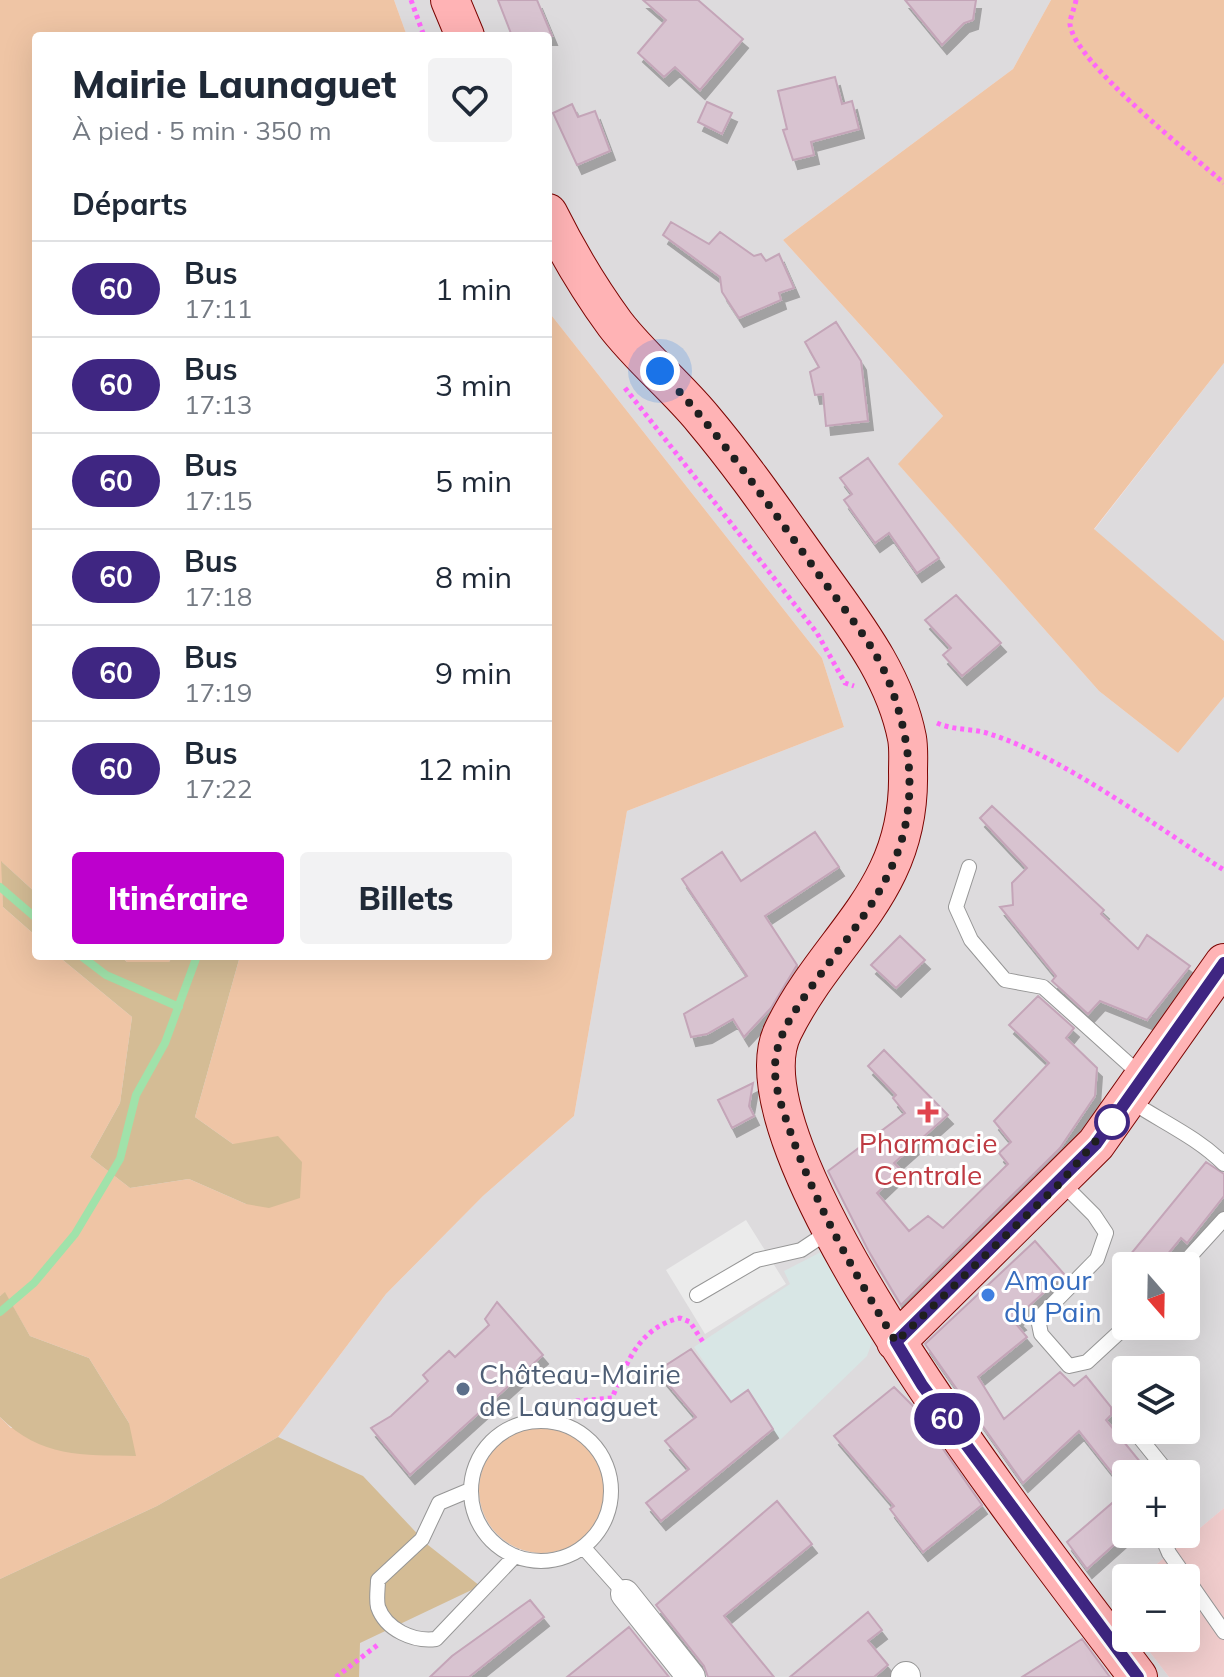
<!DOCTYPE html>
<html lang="fr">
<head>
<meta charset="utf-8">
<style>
	:root { --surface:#fff; --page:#f2f2f3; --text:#1f2937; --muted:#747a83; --line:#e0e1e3; --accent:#bd00cd }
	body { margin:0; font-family:Mulish,sans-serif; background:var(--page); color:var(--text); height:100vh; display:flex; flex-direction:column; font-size:30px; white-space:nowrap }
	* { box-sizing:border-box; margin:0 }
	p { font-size:26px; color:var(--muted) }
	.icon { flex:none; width:44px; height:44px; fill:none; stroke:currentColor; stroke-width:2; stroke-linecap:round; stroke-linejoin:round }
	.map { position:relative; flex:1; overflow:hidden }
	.sheet { position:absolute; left:32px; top:32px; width:520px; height:928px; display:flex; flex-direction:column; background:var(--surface); border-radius:8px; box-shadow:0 8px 32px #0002 }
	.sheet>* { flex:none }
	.badge { padding:0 16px; border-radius:26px; font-size:28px; line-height:52px }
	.needle { width:52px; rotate:160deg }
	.fabs { position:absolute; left:1112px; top:1252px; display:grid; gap:16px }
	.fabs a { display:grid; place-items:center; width:88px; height:88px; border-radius:8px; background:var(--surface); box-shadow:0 8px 32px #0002; font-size:40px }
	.you { position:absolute; width:40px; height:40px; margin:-20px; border:6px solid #fff; border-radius:50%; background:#1a73e8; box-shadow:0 0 0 12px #1a73e833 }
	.map>.badge { position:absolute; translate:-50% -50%; box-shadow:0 0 0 4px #fff }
	h2 { padding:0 40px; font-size:30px; line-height:72px }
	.round { display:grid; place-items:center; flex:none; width:84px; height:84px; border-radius:8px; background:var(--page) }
	.summary { display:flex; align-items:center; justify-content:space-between; height:136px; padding:0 40px }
	h1 { font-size:38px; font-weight:800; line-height:60px }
	.cta { display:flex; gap:16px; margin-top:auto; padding:16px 40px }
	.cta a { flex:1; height:92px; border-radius:8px; background:var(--accent); color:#fff; font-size:32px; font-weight:800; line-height:92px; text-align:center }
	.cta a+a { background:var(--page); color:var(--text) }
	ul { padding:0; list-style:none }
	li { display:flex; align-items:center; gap:24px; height:96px; padding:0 40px; border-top:2px solid var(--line) }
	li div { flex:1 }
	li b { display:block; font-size:30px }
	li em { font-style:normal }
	li .badge { min-width:88px; font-weight:700; text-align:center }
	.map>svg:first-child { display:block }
	.residential { fill:#dddbdd; fill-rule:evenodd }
	.farmland { fill:#f1cdcd }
	.grass { fill:#efc5a5 }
	.forest { fill:#d4bc95 }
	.parking { fill:#ebebeb }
	.plaza { fill:#d8e6e5 }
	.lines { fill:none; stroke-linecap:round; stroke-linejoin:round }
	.stream { stroke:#a0e2aa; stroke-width:8 }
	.building { fill:#d8c3d0; stroke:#c4a5b8; stroke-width:2; filter:url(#shadow) }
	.lane-casing { stroke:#969696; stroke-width:16 }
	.street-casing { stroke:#969696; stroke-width:30 }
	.secondary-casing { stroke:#7b0400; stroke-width:40 }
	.path { stroke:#ff66fb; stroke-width:5; stroke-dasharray:4 4; stroke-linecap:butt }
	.lane { stroke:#fff; stroke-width:14 }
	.street { stroke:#fff; stroke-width:28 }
	.secondary { stroke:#ffb3b5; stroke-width:38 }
	.line-casing { stroke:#fff; stroke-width:18 }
	.line { stroke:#3f2682; stroke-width:12 }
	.walk { stroke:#1f1f1f; stroke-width:8; stroke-dasharray:0 14.4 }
	.health-dot { fill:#e0444e; stroke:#fff; stroke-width:3 }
	.stop-dot { fill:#fff; stroke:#3f2682; stroke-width:4 }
	.shop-dot { fill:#3f7fe0; stroke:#fff; stroke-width:3 }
	.service-dot { fill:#5c6f8a; stroke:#fff; stroke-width:3 }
	.labels { text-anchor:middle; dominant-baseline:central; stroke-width:6; stroke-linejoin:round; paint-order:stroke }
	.health-label { font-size:28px; fill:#be3a42; stroke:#fff }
	.shop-label { font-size:28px; fill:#366cbe; stroke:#fff; text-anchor:start }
	.service-label { font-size:28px; fill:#4e5e75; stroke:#fff; text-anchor:start }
</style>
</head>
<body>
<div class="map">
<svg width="1224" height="1677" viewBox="0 0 1224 1677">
	<defs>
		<filter id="shadow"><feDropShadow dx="5" dy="9" stdDeviation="0" flood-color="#0004"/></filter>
	</defs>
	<rect width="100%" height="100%" fill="#f0e4e9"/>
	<!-- residential -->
	<path class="residential" d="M394 0H1051L1013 69 783 240 943 416 899 465 1099 691 1178 753 1224 697V1508L1140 1578H1126V1590L1111 1602 1126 1622V1638H1139L1169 1677H0V1579L157 1506 278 1437 386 1294 483 1196 574 1116 627 811 844 727 822 658 548 311V36H407ZM1126 1266H1186V1326H1126ZM1126 1370H1186V1430H1126ZM1126 1474H1186V1534H1126Z
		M1224 363V641L1094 530Z"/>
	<!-- farmland -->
	<path class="farmland" d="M1224 1508V1677H1169L1139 1638H1186V1578H1140Z"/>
	<!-- grass -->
	<path class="grass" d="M0 0H394L407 36H36V893L2 862 3 907 36 936V956H58L132 1017 120 1103 90 1157 130 1188 189 1179 246 1204 233 1144 195 1117 240 956H548V311L822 658 844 727 627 811 574 1116 483 1196 386 1294 278 1437 157 1506 0 1579V1417L11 1428 129 1423 89 1358 30 1336 5 1293 0 1296Z
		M1051 0H1224V363L1094 529 1224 641V697L1178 753 1099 691 898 464 943 416 783 240 1013 69Z
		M120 956H173L169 962H127Z
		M479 1490a63 63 0 1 1 126 0a63 63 0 1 1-126 0Z"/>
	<!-- forest -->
	<path class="forest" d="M1 861 36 893V936L3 907Z
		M58 956H120L127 962H169L173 956H240L195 1117 233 1144 278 1136 302 1162 300 1198 269 1208 246 1204 189 1179 130 1188 90 1157 120 1103 132 1017Z
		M5 1292 30 1336 89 1358 129 1423 136 1456C82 1455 41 1458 0 1417V1296Z
		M278 1437 363 1476 428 1545 480 1586 360 1643 359 1677H0V1579L157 1506Z"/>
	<!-- parking -->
	<path class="parking" d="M746 1220 786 1284 705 1334 666 1270Z"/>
	<!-- plaza -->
	<path class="plaza" d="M823 1251 865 1324 872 1342 867 1356 780 1440 748 1391 731 1402 694 1347 790 1284 784 1271Z"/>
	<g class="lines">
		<!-- stream -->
		<path class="stream" d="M0 887 36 918
			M81 956 106 975 179 1007
			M0 1312 34 1283 75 1234 120 1159 136 1095 165 1043 197 956"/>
	</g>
	<!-- building -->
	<path class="building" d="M498 0H537L552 36H512Z
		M643 0H698L743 39 700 90 675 67 664 77 638 53 666 20Z
		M905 0H976L973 20 964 23 942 45Z
		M835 77 842 104 852 101 859 129 811 142 814 155 793 160 783 130 787 129 778 91Z
		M707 102 732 113 722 134 698 122Z
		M572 104 578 117 595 111 610 151 577 165 553 113Z
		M671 222 709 244 720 232 754 256 761 254 766 261 779 254 794 288 779 293 781 300 739 318 722 292 720 277 663 235Z
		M836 322 861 361 868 421 826 426 823 394 815 395 810 372 819 367 805 342Z
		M868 458 939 558 917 573 889 533 875 543 844 500 852 494 840 478Z
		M956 595 1001 643 962 676 943 655 951 648 925 620Z
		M992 806 1104 910 1101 914 1138 949 1147 935 1190 966 1147 1020 1100 1001 1088 1014 1052 981 1056 976 1000 907 1013 905 1012 883 1027 868 980 818Z
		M815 832 839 867 765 916 797 965 771 1008 744 1037 733 1019 707 1034 691 1037 684 1014 747 976 682 879 722 852 741 881Z
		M900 936 925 960 896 988 871 965Z
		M1038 996 1074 1028 1066 1038 1097 1068 1095 1096 1060 1148 901 1305 868 1250 828 1171 905 1113 893 1098 896 1095 868 1066 884 1050 948 1115 894 1163 901 1170 877 1193 909 1231 928 1216 943 1228 1008 1164 999 1153 1011 1142 994 1121 1049 1063 1009 1025Z
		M753 1083 749 1106 754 1116 732 1128 718 1100Z
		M1206 1162 1224 1174V1196L1187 1243 1181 1238 1158 1266H1121Z
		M1035 1241 1064 1274 1017 1317 1021 1321 1016 1324 1027 1337 978 1377 1004 1419 1060 1372 1074 1386 1086 1376 1111 1407V1415L1106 1420 1150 1474H1113L1079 1431 1023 1483 925 1344Z
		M497 1302 543 1355 410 1475 371 1428 391 1416 428 1381 423 1375 449 1351 455 1357 489 1325 485 1319Z
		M691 1349 731 1402 748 1390 773 1429 661 1521 646 1503 689 1469 665 1441 696 1417 657 1371Z
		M894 1387 913 1406 982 1505 923 1552 890 1509 894 1506 834 1436Z
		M1126 1491V1534L1087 1569 1067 1542Z
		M777 1501 812 1544 724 1616 774 1677H708L704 1666 656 1605Z
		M530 1600 544 1617 469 1677H430L452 1656Z
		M868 1612 882 1630 868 1641 888 1665 874 1677H790Z
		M629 1627 669 1677H567L603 1648Z
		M1082 1639 1110 1677H1022Z"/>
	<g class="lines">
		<!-- lane casing -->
		<g class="lane-casing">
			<path id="lane" d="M969 867 956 907 971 940 1005 980 1043 987 1142 1076
				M1129 1100C1162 1122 1197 1137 1224 1164
				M1061 1182 1094 1215 1106 1233 1097 1259 1038 1319 1041 1334 1069 1366 1087 1362 1126 1326
				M1181 1266 1224 1219
				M697 1295 757 1260 801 1250 831 1230
				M471 1491a70 70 0 1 1 140 0a70 70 0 1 1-140 0Z
				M1140 1438 1169 1474
				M470 1490 439 1503 422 1539 378 1580C378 1588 376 1599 378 1607 386 1630 414 1642 436 1639L515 1556
				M1186 1497V1509
				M1164 1534 1163 1539 1169 1553 1224 1632
				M584 1548 625 1594"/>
		</g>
		<!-- street casing -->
		<g class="street-casing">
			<path id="street" d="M625 1594 691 1677
				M905 1677 906 1676"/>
		</g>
		<!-- secondary casing -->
		<g class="secondary-casing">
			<path id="secondary" d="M450 0 465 36
				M548 213C567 251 590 290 615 324 641 358 676 386 703 419 746 470 783 525 822 579 857 628 895 677 907 738 909 749 908 761 908 772 911 893 830 935 783 1031 723 1152 1060 1572 1138 1677
				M896 1342 1096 1144 1224 963"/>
		</g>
		<!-- path -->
		<path class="path" d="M411 0 424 36
			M1076 0C1075 7 1070 17 1070 24 1073 61 1193 156 1224 183
			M625 388 817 633 845 683 854 686
			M937 723C955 731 973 728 990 734 1065 758 1157 827 1224 870
			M554 1421V1403L612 1398C627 1363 638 1328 680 1318L690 1322 703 1342
			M336 1677 380 1643"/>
		<!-- lane -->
		<use href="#lane" class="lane"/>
		<!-- street -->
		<use href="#street" class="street"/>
		<!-- secondary -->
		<use href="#secondary" class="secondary"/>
	</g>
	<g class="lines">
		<!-- line casing -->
		<g class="line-casing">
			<path id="line" d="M1138 1677 922 1385 896 1342 1096 1144 1224 963"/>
		</g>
		<!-- line -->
		<use href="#line" class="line"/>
		<!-- walk -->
		<path class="walk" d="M660 371C719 432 767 503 817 572 843 609 877 646 892 690 909 737 916 790 902 839 882 908 826 959 790 1019 782 1033 776 1048 775 1065 774 1088 783 1110 790 1131 816 1206 855 1274 896 1342L1061 1182 1112 1122"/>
	</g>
	<!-- markers -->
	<path class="health-dot" d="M924 1100h8v8h8v8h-8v8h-8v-8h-8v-8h8z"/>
	<circle class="stop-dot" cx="1112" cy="1122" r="16"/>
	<circle class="shop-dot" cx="988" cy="1295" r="8"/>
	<circle class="service-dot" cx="463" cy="1389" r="8"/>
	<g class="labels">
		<!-- health labels -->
		<g class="health-label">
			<text x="928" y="1142">Pharmacie<tspan x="928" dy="32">Centrale</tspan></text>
		</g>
		<!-- shop labels -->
		<g class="shop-label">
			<text x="1004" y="1279">Amour<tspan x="1004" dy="32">du Pain</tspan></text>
		</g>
		<!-- service labels -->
		<g class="service-label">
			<text x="479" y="1373">Château-Mairie<tspan x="479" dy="32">de Launaguet</tspan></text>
		</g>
	</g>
</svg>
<div class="fabs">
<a><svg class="needle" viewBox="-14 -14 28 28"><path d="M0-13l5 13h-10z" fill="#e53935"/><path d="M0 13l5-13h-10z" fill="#747a83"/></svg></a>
<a><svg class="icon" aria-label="layers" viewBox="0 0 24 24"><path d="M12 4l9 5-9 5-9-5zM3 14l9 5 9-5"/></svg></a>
<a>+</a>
<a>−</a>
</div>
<div class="you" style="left:660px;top:371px"></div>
<b class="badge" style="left:947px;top:1419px;background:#3f2682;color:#fff">60</b>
<section class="sheet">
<div class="summary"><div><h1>Mairie Launaguet</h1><p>À pied · 5 min · 350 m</p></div><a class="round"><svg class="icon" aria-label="heart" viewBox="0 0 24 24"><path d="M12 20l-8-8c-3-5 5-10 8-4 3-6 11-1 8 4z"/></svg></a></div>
<h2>Départs</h2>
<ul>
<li><span class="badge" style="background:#3f2682;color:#fff">60</span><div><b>Bus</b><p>17:11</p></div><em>1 min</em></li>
<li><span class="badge" style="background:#3f2682;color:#fff">60</span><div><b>Bus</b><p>17:13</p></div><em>3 min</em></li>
<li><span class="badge" style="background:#3f2682;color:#fff">60</span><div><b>Bus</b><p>17:15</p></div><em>5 min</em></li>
<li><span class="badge" style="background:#3f2682;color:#fff">60</span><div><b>Bus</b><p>17:18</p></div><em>8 min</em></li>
<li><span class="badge" style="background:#3f2682;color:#fff">60</span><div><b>Bus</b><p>17:19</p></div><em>9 min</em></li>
<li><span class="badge" style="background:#3f2682;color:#fff">60</span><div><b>Bus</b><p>17:22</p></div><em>12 min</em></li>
</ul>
<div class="cta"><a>Itinéraire</a><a>Billets</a></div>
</section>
</div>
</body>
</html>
